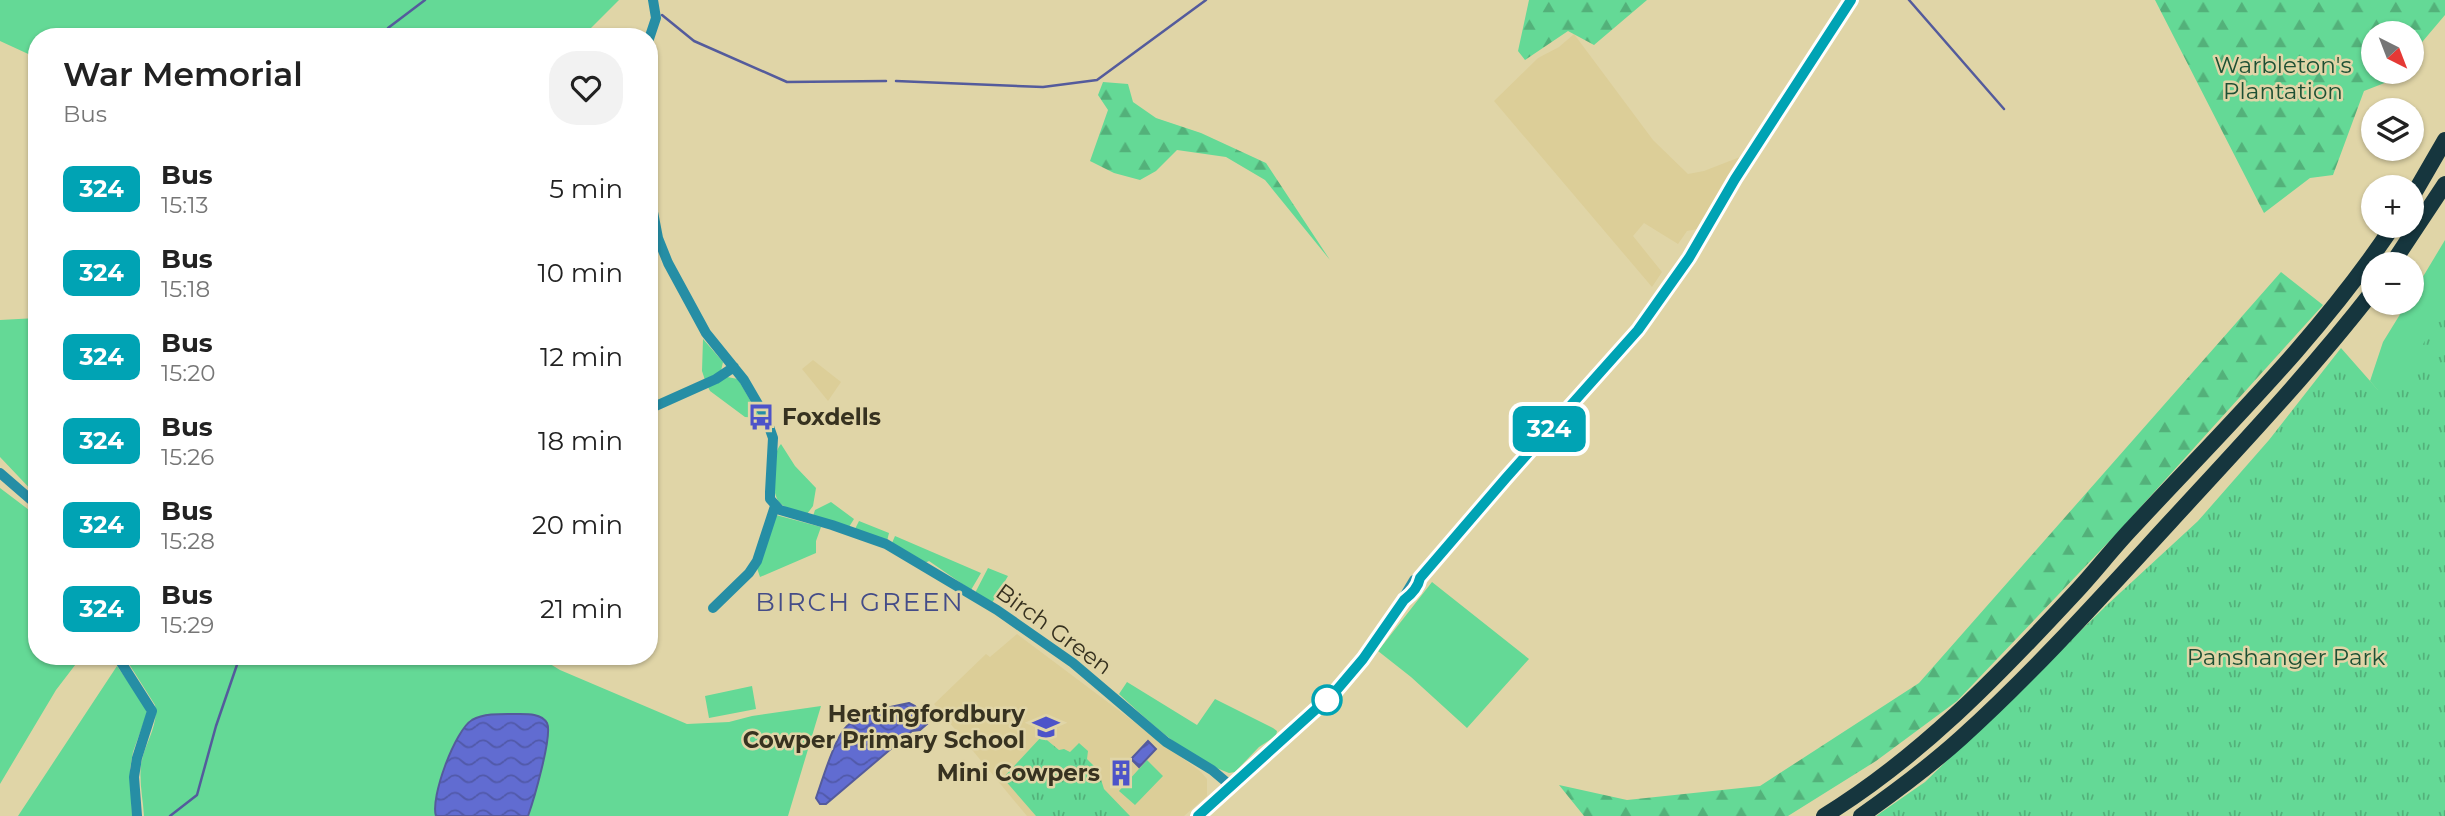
<!DOCTYPE html>
<html lang="en">
<head>
<meta charset="utf-8">
<style>
	:root { --surface:#fff; --page:#f2f2f2; --text:#222; --muted:#767676 }
	body { margin:0; font-family:Montserrat,sans-serif; background:var(--page); color:var(--text); height:100vh; display:flex; flex-direction:column; font-size:26px; white-space:nowrap }
	* { box-sizing:border-box; margin:0 }
	p { font-size:23px; color:var(--muted) }
	.icon { flex:none; width:38px; height:38px; fill:none; stroke:currentColor; stroke-width:2; stroke-linecap:round; stroke-linejoin:round }
	.map { position:relative; flex:1; overflow:hidden }
	.details { position:absolute; left:28px; top:28px; width:630px; height:637px; display:flex; flex-direction:column; background:var(--surface); border-radius:28px; box-shadow:0 2px 5px #0004 }
	.details>* { flex:none }
	.badge { padding:0 14px; border-radius:10px; font-size:24px; line-height:46px }
	.needle { width:46px; rotate:138deg }
	.buttons { position:absolute; left:2361px; top:21px; display:grid; gap:14px }
	.buttons a { display:grid; place-items:center; width:63px; height:63px; border-radius:50%; background:var(--surface); box-shadow:0 2px 5px #0004; font-size:35px }
	.map>.badge { position:absolute; translate:-50% -50%; box-shadow:0 0 0 4px #fff }
	.round { display:grid; place-items:center; flex:none; width:74px; height:74px; border-radius:28px; background:var(--page) }
	.head { display:flex; align-items:center; justify-content:space-between; height:119px; padding:0 35px }
	h1 { font-size:33px; font-weight:600; line-height:52px }
	ul { padding:0; list-style:none }
	li { display:flex; align-items:center; gap:21px; height:84px; padding:0 35px }
	li div { flex:1 }
	li b { display:block; font-size:26px }
	li em { font-style:normal }
	li .badge { min-width:77px; font-weight:700; text-align:center }
	.map>svg:first-child { display:block }
	.built { fill:#dcce98 }
	.grass { fill:#64d996 }
	.forest { fill:url(#forest-firs) }
	.park { fill:url(#park-tufts) }
	.water { fill:url(#water-waves); stroke:#545b9c; stroke-width:2 }
	.lines { fill:none; stroke-linecap:round; stroke-linejoin:round }
	.stream { stroke:#545b9c; stroke-width:2.5 }
	.minor { stroke:#268ea5; stroke-width:10 }
	.trunk { stroke:#16363e; stroke-width:16 }
	.line-casing { stroke:#fff; stroke-width:16 }
	.line { stroke:#00a3b4; stroke-width:10 }
	.stop-dot { fill:#fff; stroke:#00a3b4; stroke-width:3.5 }
	.labels { text-anchor:middle; dominant-baseline:central; stroke-width:5; stroke-linejoin:round; paint-order:stroke }
	.park-label { font-size:23px; fill:#1d5034; stroke:#e0d5a7 }
	.poi-label { font-size:23px; font-weight:bold; fill:#373220; stroke:#e0d5a7; text-anchor:end }
	.street-label { font-size:23px; fill:#373220; stroke:#e0d5a7 }
	.quarter-label { font-size:26px; letter-spacing:2px; fill:#444c88; stroke:#e0d5a7 }
</style>
</head>
<body>
<div class="map">
<svg width="2445" height="816" viewBox="0 0 2445 816">
	<defs>
		<pattern id="forest-firs" width="22" height="20" patternUnits="userSpaceOnUse" patternTransform="scale(1.75)"><rect width="22" height="20" fill="#64d996"/><path d="M5 1l3.5 6h-7zM16 11l3.5 6h-7z" fill="#53b17a"/></pattern>
		<pattern id="park-tufts" width="24" height="20" patternUnits="userSpaceOnUse" patternTransform="scale(1.75)"><rect width="24" height="20" fill="#64d996"/><path d="M3 7l-1-3M5 7V3M7 7l1-3M15 17l-1-3M17 17v-4M19 17l1-3" fill="none" stroke="#53b17a"/></pattern>
		<pattern id="water-waves" width="16" height="10" patternUnits="userSpaceOnUse" patternTransform="scale(1.75)"><rect width="16" height="10" fill="#616cd1"/><path d="M0 5q4-4 8 0t8 0" fill="none" stroke="#5159a9"/></pattern>
	</defs>
	<rect width="100%" height="100%" fill="#e0d5a7"/>
	<!-- built -->
	<path class="built" d="M1574 34 1653 140 1688 174 1704 171 1740 157 1698 229 1687 231 1678 244 1644 223 1633 236 1662 272 1652 287 1494 101 1538 58 1559 47Z
		M813 360 841 382 828 401 802 369Z
		M1017 634 1201 772 1207 779V796L1184 816H1027L934 704 986 654 990 657Z"/>
	<!-- grass -->
	<path class="grass" d="M0 0H619L582 37H37V58L0 41Z
		M2445 240V307L2408 426 2370 381 2383 342 2407 303H2412V295Z
		M37 318V496L0 457V320Z
		M703 339 723 362 721 371 705 380 702 371Z
		M727 377 738 379 760 418 745 417 710 391 708 387Z
		M781 444 795 466 816 488 813 506 807 514C798 511 787 510 780 503 770 494 772 453 781 444Z
		M0 488 37 516V656H82L56 690 0 784Z
		M831 502 854 519 849 527 813 516 815 510Z
		M776 515 821 527 816 541V553L760 577 757 568Z
		M859 521 889 533 887 541 855 529Z
		M895 536 981 573 971 590 929 561 925 563 892 543Z
		M988 568 1008 576 992 603 975 593Z
		M1432 582 1529 659 1467 728 1411 677 1378 651Z
		M537 656 560 670 687 724 729 722 752 716 821 706 788 816H144C143 799 139 782 141 765 144 744 159 726 155 705L124 656Z
		M117 666 146 707 147 713 133 752 130 769 132 816H18Z
		M1127 682 1197 725 1215 699 1273 728 1277 731 1276 736 1259 747 1235 772 1229 773C1186 757 1153 725 1119 694Z
		M752 686 756 709 709 718 705 696Z
		M1147 760 1163 776 1135 805 1119 791Z"/>
	<!-- forest -->
	<path class="forest" d="M1529 0H1647L1594 45 1568 31 1525 60 1518 51Z
		M2155 0H2445V15L2412 54V33H2373V72H2396L2387 82 2364 91 2333 175 2310 178 2264 213Z
		M1103 82 1128 84 1133 102 1156 118 1201 133 1266 163 1330 260 1265 180 1226 157 1177 150 1156 171 1140 180 1114 173 1090 161 1108 110 1098 95Z
		M2281 272 2323 305 2119 531 1957 701 1876 761 1788 816H1584L1559 785 1627 800 1760 786 1919 683Z"/>
	<!-- park -->
	<path class="park" d="M2445 304V816H1876L1925 782 2108 604 2198 521 2269 440 2341 348 2378 390 2415 359Z
		M1042 736 1059 750 1064 749 1070 752 1079 743 1088 751 1087 759 1098 770 1104 789 1130 816H1036L1003 778Z"/>
	<!-- water -->
	<path class="water" d="M909 703 915 706 927 724 920 730 912 731 826 804H820L816 798C822 781 835 737 847 726 863 712 889 707 909 703Z
		M516 714C526 714 541 713 547 723 553 735 533 802 528 816H436C430 798 455 730 472 720 485 713 502 714 516 714Z
		M1148 741 1156 749 1139 767 1131 759Z"/>
	<g class="lines">
		<!-- stream -->
		<path class="stream" d="M1909 0 2004 109
			M662 15 694 41 787 82 886 81
			M383 37 388 28 425 0
			M896 81 1043 87 1097 80 1206 0
			M170 816 197 795 216 726 240 656"/>
		<!-- minor -->
		<path class="minor" d="M649 39 656 18 653 0
			M649 147 653 212 658 238 668 263 706 333 744 380 766 418 773 438 770 492V499L780 510 832 525 886 544 997 610 1073 663 1166 742 1212 770 1231 786
			M649 409 716 379 734 367
			M0 473 37 505
			M713 608 749 573 757 561 775 506
			M117 656 152 711 137 758 134 777 137 816
			M1198 816 1318 709 1347 679 1384 630 1414 580 1420 578 1477 510 1638 330 1689 258 1735 179 1851 0"/>
		<!-- trunk -->
		<path class="trunk" d="M2412 197 2445 140
			M2392 264 2445 184
			M1824 816C1920 757 1997 677 2073 595 2094 573 2112 549 2133 527 2223 430 2320 336 2393 226
			M1861 816C1895 792 1930 766 1961 738 2035 671 2103 595 2171 521 2240 446 2310 372 2373 291"/>
	</g>
	<g class="lines">
		<!-- line casing -->
		<g class="line-casing">
			<path id="line" d="M1198 816 1335 692 1363 659 1404 600C1412 594 1418 588 1420 578L1506 478 1638 330 1689 258 1735 179 1851 0"/>
		</g>
		<!-- line -->
		<use href="#line" class="line"/>
	</g>
	<!-- icons -->
	<defs>
		<g id="bus-bare" transform="scale(2.1)"><path d="M-5-6H5V4H4V6H2V4H-2V6H-4V4H-5ZM-3.5-4V0h7V-4ZM-3.5 1.2v1.5H-2V1.2ZM2 1.2v1.5H3.5V1.2Z" fill="#4d53c9" stroke="#e0d5a7" stroke-width="2.5" paint-order="stroke"/></g>
		<g id="school-bare" transform="scale(2.1)"><path d="M0-5L7-2L0 1L-7-2ZM-4 1L0 2.5L4 1V4Q0 6-4 4Z" fill="#4d53c9" stroke="#e0d5a7" stroke-width="2.5" paint-order="stroke"/></g>
		<g id="building-bare" transform="scale(2.1)"><path d="M-4-6H4V6H1V3H-1V6H-4ZM-2.5-4.3h1.7v1.8h-1.7ZM.8-4.3h1.7v1.8H.8ZM-2.5-1h1.7V.8h-1.7ZM.8-1h1.7V.8H.8Z" fill="#4d53c9" stroke="#e0d5a7" stroke-width="2.5" paint-order="stroke"/></g>
	</defs>
	<g fill-rule="evenodd">
		<use href="#bus-bare" x="761" y="417"/>
		<use href="#school-bare" x="1046" y="727"/>
		<use href="#building-bare" x="1121" y="773"/>
	</g>
	<!-- markers -->
	<circle class="stop-dot" cx="1327" cy="700" r="14"/>
	<g class="labels">
		<!-- park labels -->
		<g class="park-label">
			<text x="2283" y="65">Warbleton's<tspan x="2283" dy="26">Plantation</tspan></text>
			<text x="2286" y="657">Panshanger Park</text>
		</g>
		<!-- poi labels -->
		<g class="poi-label">
			<text x="782" y="417" text-anchor="start">Foxdells</text>
			<text x="1025" y="714">Hertingfordbury<tspan x="1025" dy="26">Cowper Primary School</tspan></text>
			<text x="1100" y="773">Mini Cowpers</text>
		</g>
		<!-- street labels -->
		<g class="street-label">
			<text transform="translate(1054 629) rotate(36)">Birch Green</text>
		</g>
		<!-- quarter labels -->
		<g class="quarter-label">
			<text x="860" y="602">BIRCH GREEN</text>
		</g>
	</g>
</svg>
<div class="buttons">
<a><svg class="needle" viewBox="-14 -14 28 28"><path d="M0-13l5 13h-10z" fill="#e53935"/><path d="M0 13l5-13h-10z" fill="#767676"/></svg></a>
<a><svg class="icon" aria-label="layers" viewBox="0 0 24 24"><path d="M12 4l9 5-9 5-9-5zM3 14l9 5 9-5"/></svg></a>
<a>+</a>
<a>−</a>
</div>
<b class="badge" style="left:1549px;top:429px;background:#00a3b4;color:#fff">324</b>
<section class="details">
<div class="head"><div><h1>War Memorial</h1><p>Bus</p></div><a class="round"><svg class="icon" aria-label="heart" viewBox="0 0 24 24"><path d="M12 20l-8-8c-3-5 5-10 8-4 3-6 11-1 8 4z"/></svg></a></div>
<ul>
<li><span class="badge" style="background:#00a3b4;color:#fff">324</span><div><b>Bus</b><p>15:13</p></div><em>5 min</em></li>
<li><span class="badge" style="background:#00a3b4;color:#fff">324</span><div><b>Bus</b><p>15:18</p></div><em>10 min</em></li>
<li><span class="badge" style="background:#00a3b4;color:#fff">324</span><div><b>Bus</b><p>15:20</p></div><em>12 min</em></li>
<li><span class="badge" style="background:#00a3b4;color:#fff">324</span><div><b>Bus</b><p>15:26</p></div><em>18 min</em></li>
<li><span class="badge" style="background:#00a3b4;color:#fff">324</span><div><b>Bus</b><p>15:28</p></div><em>20 min</em></li>
<li><span class="badge" style="background:#00a3b4;color:#fff">324</span><div><b>Bus</b><p>15:29</p></div><em>21 min</em></li>
</ul>
</section>
</div>
</body>
</html>
